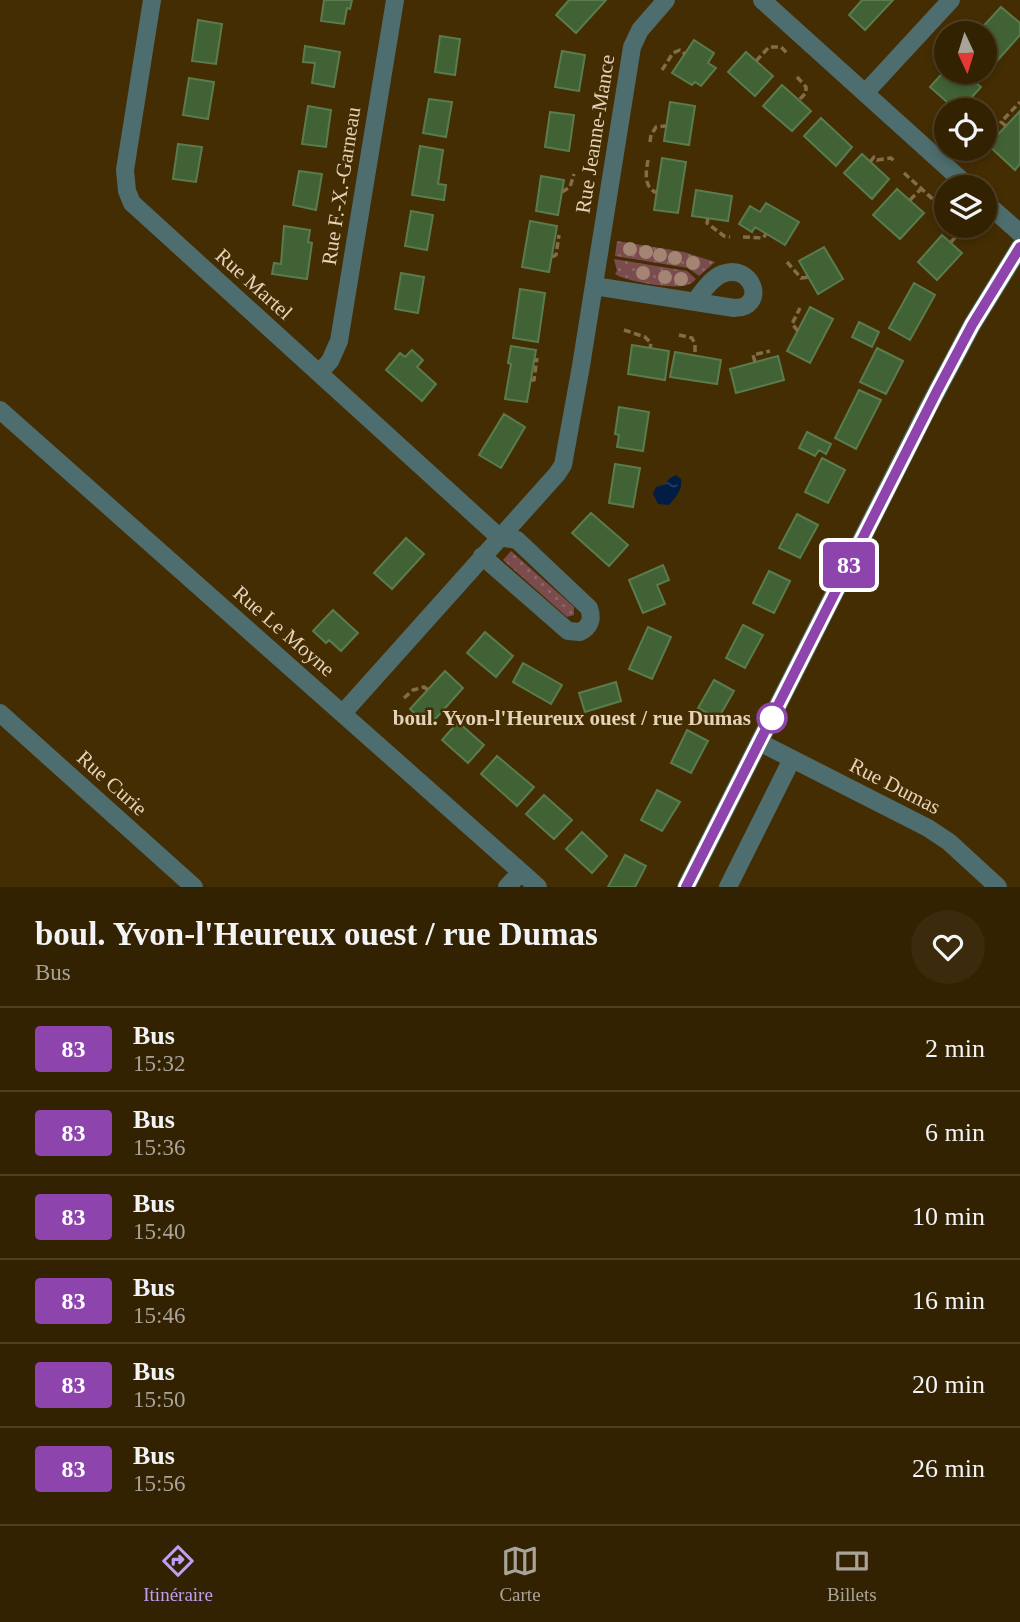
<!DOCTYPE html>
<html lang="fr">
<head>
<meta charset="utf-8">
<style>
	:root { --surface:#332202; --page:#3b2a0c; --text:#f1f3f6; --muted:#a9a499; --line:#4e3f24; --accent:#bca0f2 }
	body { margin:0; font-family:Georgia,serif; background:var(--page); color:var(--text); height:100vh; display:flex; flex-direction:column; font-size:26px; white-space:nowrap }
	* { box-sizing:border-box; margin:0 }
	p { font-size:23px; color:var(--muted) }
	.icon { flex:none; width:38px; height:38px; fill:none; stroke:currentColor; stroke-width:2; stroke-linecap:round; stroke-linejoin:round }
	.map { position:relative; height:887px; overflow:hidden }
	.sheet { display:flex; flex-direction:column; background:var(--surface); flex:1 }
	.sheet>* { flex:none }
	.badge { padding:0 14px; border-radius:5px; font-size:24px; line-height:46px }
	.needle { width:46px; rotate:176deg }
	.fabs { position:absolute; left:934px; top:21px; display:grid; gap:14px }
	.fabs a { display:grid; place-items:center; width:63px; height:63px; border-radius:50%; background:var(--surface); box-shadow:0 4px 10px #0003,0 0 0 2px var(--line); font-size:35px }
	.map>.badge { position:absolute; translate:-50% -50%; box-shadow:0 0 0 4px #fff }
	.round { display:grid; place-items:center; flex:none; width:74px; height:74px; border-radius:37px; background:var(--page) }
	.summary { display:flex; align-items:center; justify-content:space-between; height:119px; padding:0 35px }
	h1 { font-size:33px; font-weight:600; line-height:52px }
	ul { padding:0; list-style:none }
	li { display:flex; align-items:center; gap:21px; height:84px; padding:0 35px; border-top:2px solid var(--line) }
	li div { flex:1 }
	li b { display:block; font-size:26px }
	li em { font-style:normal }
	li .badge { min-width:77px; font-weight:700; text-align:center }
	.tab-bar { display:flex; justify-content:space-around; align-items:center; height:98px; border-top:2px solid var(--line); background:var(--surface); font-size:19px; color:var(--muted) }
	.tab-bar a { display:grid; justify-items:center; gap:4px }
	.tab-bar .on { color:var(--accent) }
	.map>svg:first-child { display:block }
	.grass { fill:url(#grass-dots) }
	.water { fill:url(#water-ripples) }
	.building { fill:#416235; stroke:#5a7c4d; stroke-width:2 }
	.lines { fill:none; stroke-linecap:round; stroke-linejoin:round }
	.path { stroke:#826d49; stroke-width:3.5; stroke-dasharray:7 3.5; stroke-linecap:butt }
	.minor { stroke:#4e6d6e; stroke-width:18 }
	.tree { fill:#a48472 }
	.line-casing { stroke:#fff; stroke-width:16 }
	.line { stroke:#8e44ad; stroke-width:10 }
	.stop-dot { fill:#fff; stroke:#8e44ad; stroke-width:3.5 }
	.labels { text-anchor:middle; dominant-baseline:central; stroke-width:5; stroke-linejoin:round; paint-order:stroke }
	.street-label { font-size:21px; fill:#e5d3b9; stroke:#442d03 }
	.stop-label { font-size:21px; font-weight:bold; fill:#e5d3b9; stroke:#442d03; text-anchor:end }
</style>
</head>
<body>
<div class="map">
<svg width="1020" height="887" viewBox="0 0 1020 887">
	<defs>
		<pattern id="grass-dots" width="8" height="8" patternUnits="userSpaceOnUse" patternTransform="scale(1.75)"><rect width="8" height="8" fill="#7b4c4e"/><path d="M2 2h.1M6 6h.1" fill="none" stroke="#8e6565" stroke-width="1.8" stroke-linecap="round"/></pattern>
		<pattern id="water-ripples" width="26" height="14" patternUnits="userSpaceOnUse" patternTransform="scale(1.75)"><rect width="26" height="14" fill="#021d44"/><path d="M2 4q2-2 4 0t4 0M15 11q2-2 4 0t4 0" fill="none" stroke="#273d5d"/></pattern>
	</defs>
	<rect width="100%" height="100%" fill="#442d03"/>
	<!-- grass -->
	<path class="grass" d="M617 241 684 252 715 262 699 276 688 268 615 256Z
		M614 259 687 271 696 279C693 282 691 284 687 285 674 290 625 281 615 274L617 271Z
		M511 551 574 607V615L567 617 503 560Z"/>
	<!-- water -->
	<path class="water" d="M676 475 681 479C683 489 676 497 669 505L658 504 653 494 656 487 665 484 670 478Z"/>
	<!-- building -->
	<path class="building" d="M324 0H352L350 9 347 8 344 24 321 21Z
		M569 0H606L576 33 556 15Z
		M862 0H893L865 30 849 15Z
		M1001 7 1020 23V35L996 62 985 52V33H977Z
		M198 20 222 24 216 64 192 61Z
		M440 36 460 39 455 75 435 72Z
		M694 40 714 53 708 63 716 68 701 86 695 82 692 85 672 73Z
		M305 46 340 52 334 87 312 83 315 63 303 62Z
		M562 51 585 55 579 91 555 87Z
		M746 52 773 76 755 96 728 72Z
		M947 68V72H963L981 87 960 110H956L930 87Z
		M189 78 214 82 208 119 183 115Z
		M782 85 811 111 792 131 763 106Z
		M429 99 452 102 446 137 423 133Z
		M670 102 695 106 689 145 664 141Z
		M308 106 331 110 326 147 302 144Z
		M1020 111V164L1015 170 988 145Z
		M550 112 574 115 569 151 545 147Z
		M821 118 852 147 836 166 804 136Z
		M178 144 202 147 196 182 173 179Z
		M420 146 443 150 438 184 446 185 444 200 412 195Z
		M862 154 889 179 872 199 844 173Z
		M662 158 686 162 678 213 654 210Z
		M299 171 322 174 316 210 293 205Z
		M541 176 564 180 558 215 536 211Z
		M897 189 924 213 900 239 873 215Z
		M696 190 732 196 728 221 692 216Z
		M766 203 799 222 785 245 755 227 752 232 739 224 750 206 760 212Z
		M411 211 433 215 427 250 405 246Z
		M530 221 557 226 549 272 522 267Z
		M284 226 310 230 308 242 312 243 307 279 272 274 274 263 281 264Z
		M942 235 962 253 937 280 918 262Z
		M824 247 843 279 818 294 799 261Z
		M401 273 424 277 418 313 395 309Z
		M914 283 935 295 910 340 889 328Z
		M520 289 545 293 538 342 513 338Z
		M810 307 833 319 810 363 787 351Z
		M859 322 879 332 872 347 852 337Z
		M632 345 669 351 665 380 628 374Z
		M511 346 536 350 527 402 505 399 511 364 508 363Z
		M877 348 903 361 886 394 860 382Z
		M412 350 423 360 417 367 436 384 422 401 386 370 400 353 405 357Z
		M675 352 721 360 717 384 670 377Z
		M778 356 784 380 736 393 730 369Z
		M859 390 881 400 856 449 835 438Z
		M619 407 649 412 643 451 617 447 619 435 615 434Z
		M504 414 525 427 501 468 479 455Z
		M807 432 831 444 826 454 819 450 815 456 799 448Z
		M822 458 845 470 828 503 805 492Z
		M615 464 640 468 633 507 609 503Z
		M591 513 628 545 609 566 572 533Z
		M797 514 818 525 800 558 779 548Z
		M406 538 424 554 392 589 374 573Z
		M663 565 669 580 657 585 665 604 643 613 629 580Z
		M769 571 790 581 774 613 753 603Z
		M333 610 358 633 341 651 329 640 326 643 313 631Z
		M743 625 763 635 745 668 726 658Z
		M648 627 671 637 652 679 629 669Z
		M485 632 513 656 496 677 467 653Z
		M523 663 562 685 551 704 513 682Z
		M445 671 463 688 429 726 410 709Z
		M714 680 734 691 718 719 698 708Z
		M616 682 621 701 585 712 579 693Z
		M458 722 484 745 468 763 442 740Z
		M687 730 708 741 691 773 671 763Z
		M497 756 534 787 517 806 481 774Z
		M657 790 680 802 662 831 641 820Z
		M544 795 572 820 554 839 526 814Z
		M582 832 607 856 592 873 566 849Z
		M625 855 646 866 635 887H608Z"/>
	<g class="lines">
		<!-- path -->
		<path class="path" d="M756 61 769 47H781L787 53
			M662 70 673 53 680 50 685 54
			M797 77 806 87V93L799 100
			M1006 126 1001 122 1020 102
			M650 142 651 135 656 127 666 126
			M648 160C646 172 643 187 657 193
			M870 162 874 157 877 160 891 158 895 162
			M904 173 947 212
			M562 192 570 187 574 174
			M910 200 921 189
			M708 218 707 223 724 236 730 237
			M743 237 763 238 766 234
			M951 242 965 227
			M552 257 556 255 559 235
			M787 262 801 278 809 277
			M624 330 645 337 651 343 650 348
			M798 331 792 324 800 308
			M679 335 692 338 695 344V355
			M755 362 753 355 770 351
			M531 380H534L537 358
			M404 698 413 690 424 687 428 690"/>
		<!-- minor -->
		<path class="minor" d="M152 0 125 170 127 191 132 203 499 537 517 540 589 608C593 619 590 627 580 632L568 631 482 556
			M762 0 969 187
			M865 93 951 0
			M985 202 1020 233
			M594 286 734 308C768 308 753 262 722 274 710 279 702 293 694 302
			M319 373 330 361 339 341 395 0
			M0 410 538 887
			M0 713 194 887
			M343 713 557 474 563 465 581 366 632 47 640 30 666 0
			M759 742 928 828 949 842 998 887
			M507 887 521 872
			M686 887 929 406 972 325 1020 247
			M728 887 792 759"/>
	</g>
	<!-- trees -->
	<g class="tree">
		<circle cx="630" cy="249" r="7"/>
		<circle cx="646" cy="252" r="7"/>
		<circle cx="660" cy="255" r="7"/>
		<circle cx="675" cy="258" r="7"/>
		<circle cx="693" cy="263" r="7"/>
		<circle cx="643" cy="273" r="7"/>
		<circle cx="665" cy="277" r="7"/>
		<circle cx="681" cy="279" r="7"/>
	</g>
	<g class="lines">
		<!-- line casing -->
		<g class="line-casing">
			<path id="line" d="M686 887 937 391 972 325 1020 247"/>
		</g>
		<!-- line -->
		<use href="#line" class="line"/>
	</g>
	<!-- markers -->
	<circle class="stop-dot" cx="772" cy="718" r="14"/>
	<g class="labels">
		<!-- street labels -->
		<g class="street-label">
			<text transform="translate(595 134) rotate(-81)">Rue Jeanne-Mance</text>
			<text transform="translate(341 186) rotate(-81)">Rue F.-X.-Garneau</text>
			<text transform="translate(254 284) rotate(42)">Rue Martel</text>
			<text transform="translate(284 631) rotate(41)">Rue Le Moyne</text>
			<text transform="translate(112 783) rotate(42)">Rue Curie</text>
			<text transform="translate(895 786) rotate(27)">Rue Dumas</text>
		</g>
		<!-- stop labels -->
		<g class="stop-label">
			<text x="751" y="718">boul. Yvon-l'Heureux ouest / rue Dumas</text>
		</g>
	</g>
</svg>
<div class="fabs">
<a><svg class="needle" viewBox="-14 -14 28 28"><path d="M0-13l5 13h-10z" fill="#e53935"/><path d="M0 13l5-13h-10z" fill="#a9a499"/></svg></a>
<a><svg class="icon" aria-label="locate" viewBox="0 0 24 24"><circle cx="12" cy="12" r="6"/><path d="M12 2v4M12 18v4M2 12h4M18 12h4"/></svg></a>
<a><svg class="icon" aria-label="layers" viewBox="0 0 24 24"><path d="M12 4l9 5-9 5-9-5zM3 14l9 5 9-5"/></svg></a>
</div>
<b class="badge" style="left:849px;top:565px;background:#8e44ad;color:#fff">83</b>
</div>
<section class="sheet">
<div class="summary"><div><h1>boul. Yvon-l'Heureux ouest / rue Dumas</h1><p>Bus</p></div><a class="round"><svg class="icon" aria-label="heart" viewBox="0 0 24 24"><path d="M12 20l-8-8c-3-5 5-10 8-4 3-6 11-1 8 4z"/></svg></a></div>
<ul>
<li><span class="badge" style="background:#8e44ad;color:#fff">83</span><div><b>Bus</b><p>15:32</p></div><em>2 min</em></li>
<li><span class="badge" style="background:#8e44ad;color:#fff">83</span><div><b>Bus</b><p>15:36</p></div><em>6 min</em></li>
<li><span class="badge" style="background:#8e44ad;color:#fff">83</span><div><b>Bus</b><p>15:40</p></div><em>10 min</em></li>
<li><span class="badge" style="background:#8e44ad;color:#fff">83</span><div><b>Bus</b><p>15:46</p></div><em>16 min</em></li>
<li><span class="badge" style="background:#8e44ad;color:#fff">83</span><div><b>Bus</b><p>15:50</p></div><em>20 min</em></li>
<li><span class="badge" style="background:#8e44ad;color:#fff">83</span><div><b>Bus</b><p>15:56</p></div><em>26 min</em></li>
</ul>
</section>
<nav class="tab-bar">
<a class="on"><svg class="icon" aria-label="directions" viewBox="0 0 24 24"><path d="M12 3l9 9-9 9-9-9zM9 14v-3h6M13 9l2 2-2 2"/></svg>Itinéraire</a>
<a><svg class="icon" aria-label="map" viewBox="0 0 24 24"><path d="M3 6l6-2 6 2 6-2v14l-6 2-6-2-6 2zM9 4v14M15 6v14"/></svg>Carte</a>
<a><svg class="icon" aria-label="tickets" viewBox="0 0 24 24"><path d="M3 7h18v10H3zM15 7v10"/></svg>Billets</a>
</nav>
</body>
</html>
